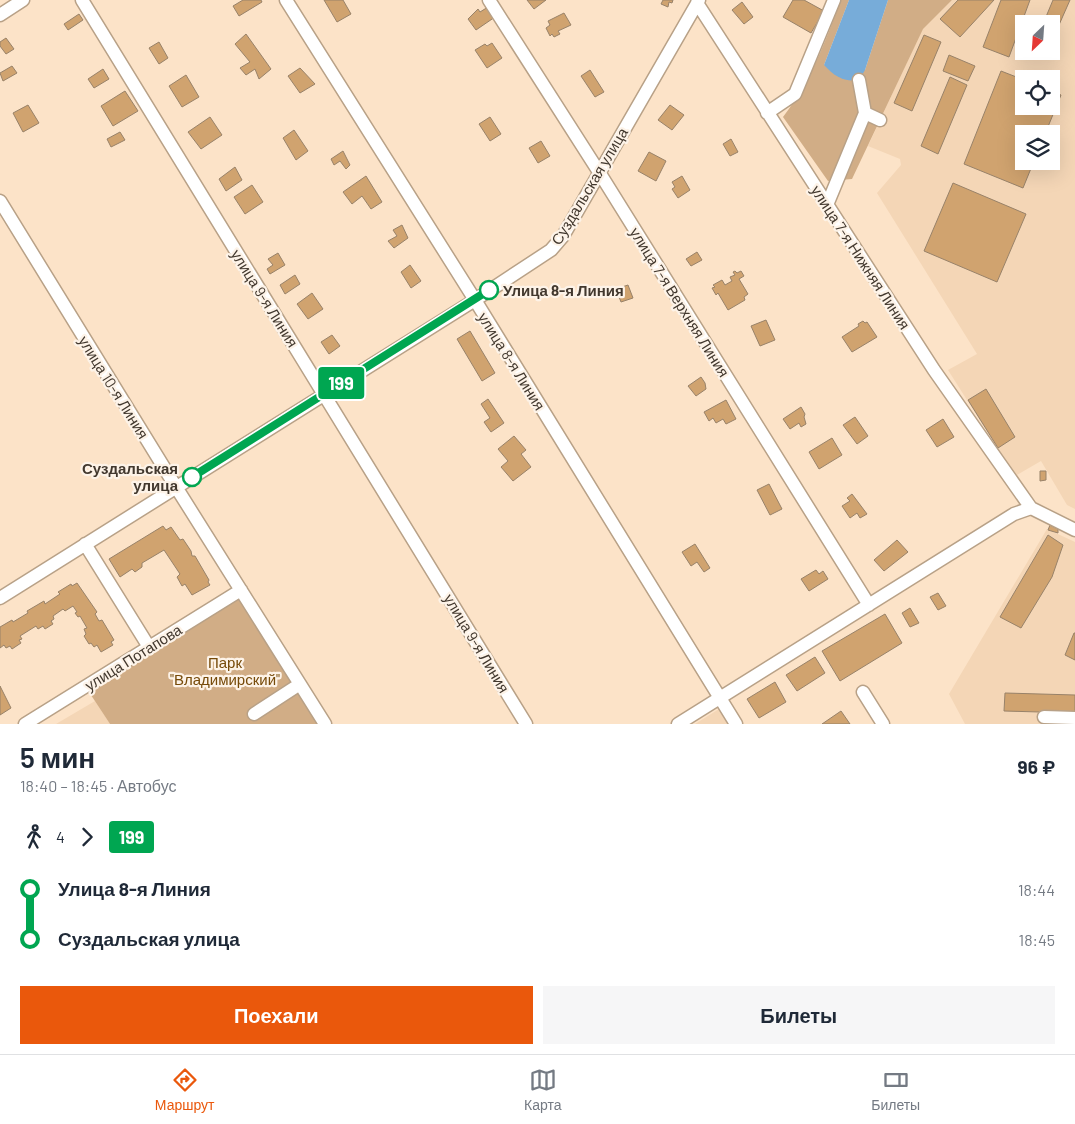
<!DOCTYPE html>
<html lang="ru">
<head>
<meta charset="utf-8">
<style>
	:root { --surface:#fff; --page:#f6f6f7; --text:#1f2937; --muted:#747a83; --line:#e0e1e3; --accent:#ea580c }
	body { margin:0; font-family:Barlow,sans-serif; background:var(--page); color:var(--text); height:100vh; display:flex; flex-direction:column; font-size:19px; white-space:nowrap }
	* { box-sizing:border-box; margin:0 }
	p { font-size:16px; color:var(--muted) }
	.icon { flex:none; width:28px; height:28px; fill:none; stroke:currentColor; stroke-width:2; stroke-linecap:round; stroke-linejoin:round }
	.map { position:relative; height:724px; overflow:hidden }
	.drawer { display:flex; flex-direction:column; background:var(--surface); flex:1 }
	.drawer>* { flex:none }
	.badge { padding:0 10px; border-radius:4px; font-size:18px; line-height:32px }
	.needle { width:32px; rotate:205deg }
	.buttons { position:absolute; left:1015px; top:15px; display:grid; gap:10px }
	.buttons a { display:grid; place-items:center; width:45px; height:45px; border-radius:0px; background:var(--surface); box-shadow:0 5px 20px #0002; font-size:25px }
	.map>.badge { position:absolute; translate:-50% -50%; box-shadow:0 0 0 2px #fff }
	.legs { display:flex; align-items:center; gap:8px; height:55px; padding:0 20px; font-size:16px }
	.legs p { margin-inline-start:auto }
	.head { display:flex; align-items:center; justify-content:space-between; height:85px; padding:0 20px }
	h1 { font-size:28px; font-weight:600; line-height:38px }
	.primary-button { display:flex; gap:10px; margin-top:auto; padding:10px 20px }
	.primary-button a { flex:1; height:58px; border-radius:0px; background:var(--accent); color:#fff; font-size:20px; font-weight:600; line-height:58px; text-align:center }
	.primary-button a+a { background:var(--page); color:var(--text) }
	ul { padding:0 20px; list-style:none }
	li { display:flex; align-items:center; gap:18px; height:50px; font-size:19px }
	li i { display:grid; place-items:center; width:8px; height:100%; margin:0 6px; background:currentColor }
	li i::after { content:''; width:12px; height:12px; margin:-6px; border:4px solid; border-radius:50%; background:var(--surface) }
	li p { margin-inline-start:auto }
	li:first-child i { background:linear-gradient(#0000 50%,currentColor 0) }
	li:last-child i { background:linear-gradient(currentColor 50%,#0000 0) }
	.tab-bar { display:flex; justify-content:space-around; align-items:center; height:70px; border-top:1px solid var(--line); background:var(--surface); font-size:14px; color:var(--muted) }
	.tab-bar a { display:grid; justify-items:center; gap:2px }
	.tab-bar .current { color:var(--accent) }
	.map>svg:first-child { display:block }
	.built { fill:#f4d6b6; fill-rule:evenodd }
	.green { fill:#d1ad86 }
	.water { fill:#77acd9 }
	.building { fill:#d0a36f; stroke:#988269 }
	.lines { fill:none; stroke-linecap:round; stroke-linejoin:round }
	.minor-casing { stroke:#b8a187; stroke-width:15 }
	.minor { stroke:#fff; stroke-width:12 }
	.line-1-casing { stroke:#fff; stroke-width:11 }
	.line-1 { stroke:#00a651; stroke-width:8 }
	.stop-1-dot { fill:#fff; stroke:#00a651; stroke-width:2.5 }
	.labels { text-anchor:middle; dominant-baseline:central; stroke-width:4.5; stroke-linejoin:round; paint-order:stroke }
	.street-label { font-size:15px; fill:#42382e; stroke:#fdf3e8 }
	.stop-label { font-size:15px; font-weight:bold; fill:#42382e; stroke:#fdf3e8; text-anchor:start }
	.park-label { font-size:15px; fill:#764a09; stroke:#fdf3e8 }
</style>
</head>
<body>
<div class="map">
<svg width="1075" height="724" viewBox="0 0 1075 724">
	<rect width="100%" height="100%" fill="#fce3c8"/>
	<!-- built -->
	<path class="built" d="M952 0H1075V509L1067 505 1041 461 1015 476 948 370 977 354 877 193 901 165 900 159 868 146 923 28ZM1024 24H1051V51H1024ZM1024 79H1051V106H1024ZM1024 134H1051V161H1024Z
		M1047 529 1075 542V724H965L949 694Z
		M95 701 110 724H56Z
		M719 709 728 724H695Z"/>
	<!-- green -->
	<path class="green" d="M841 0H849L824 65 865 70 888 0H952L923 29 852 179 828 181 783 117C811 81 825 42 841 0Z
		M241 597 323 724H110L89 692Z"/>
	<!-- water -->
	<path class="water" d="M849 0H888L865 70 859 80C844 82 835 77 824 65Z"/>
	<!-- building -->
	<path class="building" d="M243 0H261L262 2 239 16 233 6Z
		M324 0H343L351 14 337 22Z
		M527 0H546L534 9Z
		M663 0H673L672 3 669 2 668 7 661 4Z
		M793 0H804L824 11 811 33 783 17Z
		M958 0H994L960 37 940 19Z
		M1001 0H1030L1009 57 983 47Z
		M1053 0H1070L1051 43V24H1043Z
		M742 2 753 17 744 24 732 10Z
		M488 7 495 17 476 30 468 19 478 9 480 12Z
		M564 13 571 25 558 31 560 34 554 37 552 34 550 36 546 28 550 25 548 21Z
		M79 14 83 20 68 30 64 24Z
		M246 34 271 69 259 79 255 69 246 75 240 68 250 62 235 44Z
		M924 35 941 42 912 111 894 103Z
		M6 38 14 49 6 54 0 46V42Z
		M159 42 168 58 159 64 149 48Z
		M492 43 502 58 487 68 475 50 485 44 487 46Z
		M949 55 975 66 968 81 943 71Z
		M12 66 17 73 3 81 0 73Z
		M300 68 315 84 300 93 288 76Z
		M103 69 109 79 94 88 88 79Z
		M590 70 604 92 595 97 581 76Z
		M1001 71 1024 80V106H1051V91L1061 95 1045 134H1024V161H1034L1023 188 964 164Z
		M186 75 199 97 182 107 169 86Z
		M950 77 967 85 938 154 921 146Z
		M125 91 138 111 113 126 101 106Z
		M28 105 39 123 23 132 13 113Z
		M670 105 684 115 672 130 658 120Z
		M210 117 222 135 201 149 188 132Z
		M490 117 501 134 490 141 479 124Z
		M294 130 308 151 296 160 283 138Z
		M120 132 125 140 111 147 107 139Z
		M731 139 738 152 730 156 723 144Z
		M541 141 550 156 538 163 529 148Z
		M343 151 350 165 346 169 340 161 334 165 331 159Z
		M649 152 666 161 656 181 638 171Z
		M235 167 242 180 226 191 219 179Z
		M366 176 382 202 371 209 362 196 352 204 343 192Z
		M682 176 690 190 678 198 672 189 675 187 672 182Z
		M953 183 1026 214 997 282 924 251Z
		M252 185 263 202 245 214 234 197Z
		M402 225 408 238 394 248 388 241 397 236 393 230Z
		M697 252 702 260 691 266 686 259Z
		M278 253 285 265 270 274 267 269 273 265 268 259Z
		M410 265 421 281 411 288 401 272Z
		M735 271 737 273 741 271 744 276 739 279 748 294 744 297 745 300 728 310 718 293 716 295 712 288 715 287 713 285 722 280 725 285 732 281 730 277 735 275 733 272Z
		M295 275 300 284 285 294 280 285Z
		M628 285 633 298 621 302 616 289Z
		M312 293 323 309 308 319 297 304Z
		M766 320 775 340 760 346 751 326Z
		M863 321 865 323 867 322 877 337 852 352 842 337 859 326 858 324Z
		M470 331 495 373 482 381 457 339Z
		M332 335 340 346 329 354 321 342Z
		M701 377 705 383 706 389 696 396 688 386Z
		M986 389 1015 437 998 448 968 400Z
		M488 399 504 423 491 432 484 422 490 418 481 404Z
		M726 400 736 419 726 424 723 419 716 423 713 418 709 421 704 412Z
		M801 407 805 414 804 417 806 424 801 427 799 423 790 429 783 419Z
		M855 417 868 436 857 444 843 425Z
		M943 419 954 437 937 447 926 430Z
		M514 436 526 450 521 454 531 467 513 481 501 467 508 461 498 449Z
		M832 438 842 455 819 469 809 452Z
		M1040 471H1046V480L1040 481Z
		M769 484 782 509 770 515 757 490Z
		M852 494 867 514 860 518 857 513 850 518 842 506 850 501 847 498Z
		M1050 525 1058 529V533L1048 530Z
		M163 526 166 530 171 527 180 540 183 539 191 551 192 556H195L209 580 208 582 210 585 192 595 185 584 182 586 177 577 180 574 164 550 142 563V567L135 572 132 569 120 577 109 559Z
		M1048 535 1063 545 1052 577 1021 628 1000 617Z
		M897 540 908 552 884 571 874 560Z
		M695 544 710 568 704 572 697 562 691 566 682 552Z
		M816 570 819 574 823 571 828 579 809 591 801 579Z
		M77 583 97 612 95 614 99 621 102 620 114 640 111 642 113 645 101 652 97 645 94 647 91 643 89 644 84 636 86 634 84 629 87 628 80 616 78 617 75 613 77 612 73 606 65 611 63 609 53 616 54 619 51 621 53 624 45 629 43 626 38 629 36 626 20 636 22 639 19 640 21 643 12 649 10 646 6 648 4 645 0 648V627L12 620 13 622 28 613 27 611 44 601 45 604 60 594 58 592 71 584 72 586Z
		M938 593 946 606 938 610 930 597Z
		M910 608 919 623 910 627 902 613Z
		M885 614 902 643 840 681 822 651Z
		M1074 633H1075V660L1065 655Z
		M815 657 825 673 797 691 786 675Z
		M775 682 786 702 759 718 747 699Z
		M0 686 11 708 0 715Z
		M1005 693 1075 695V713L1004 711Z
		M841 711 850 724H822Z"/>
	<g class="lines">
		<!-- minor casing -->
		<g class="minor-casing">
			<path id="minor" d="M82 0 526 724
				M286 0 475 300 736 724
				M489 0 599 172 869 605
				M697 3 934 370 1031 508
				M0 15 23 0
				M767 113 795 94 834 0
				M865 113 880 120
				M0 201 176 487 325 724
				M827 205 865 113 859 80
				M1031 508 1075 530
				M85 544 149 647
				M0 598 475 300 551 250 563 236 699 0
				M863 692 883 724
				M254 714 300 684
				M1044 717 1075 718
				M25 724 241 590
				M678 724 1014 514 1031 508"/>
		</g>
		<!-- minor -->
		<use href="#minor" class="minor"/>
	</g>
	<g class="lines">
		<!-- line-1 casing -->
		<g class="line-1-casing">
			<path id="line-1" d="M192 477 489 290"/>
		</g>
		<!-- line-1 -->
		<use href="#line-1" class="line-1"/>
	</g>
	<!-- markers -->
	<g class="stop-1-dot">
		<circle cx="489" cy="290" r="9"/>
		<circle cx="192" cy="477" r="9"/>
	</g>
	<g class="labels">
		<!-- street labels -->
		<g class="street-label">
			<text transform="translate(589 186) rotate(-59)">Суздальская улица</text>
			<text transform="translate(861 257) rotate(57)">улица 7-я Нижняя Линия</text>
			<text transform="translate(265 298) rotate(58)">улица 9-я Линия</text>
			<text transform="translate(680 302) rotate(58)">улица 7-я Верхняя Линия</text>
			<text transform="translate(512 361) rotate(58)">улица 8-я Линия</text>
			<text transform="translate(114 387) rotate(58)">улица 10-я Линия</text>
			<text transform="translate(477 643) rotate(59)">улица 9-я Линия</text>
			<text transform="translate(133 657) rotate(-32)">улица Потапова</text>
		</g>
		<!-- stop labels -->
		<g class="stop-label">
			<text x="503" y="290">Улица 8-я Линия</text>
			<text x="178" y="468" text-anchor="end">Суздальская<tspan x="178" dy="17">улица</tspan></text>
		</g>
		<!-- park labels -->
		<g class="park-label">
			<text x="225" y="662">Парк<tspan x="225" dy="17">"Владимирский"</tspan></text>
		</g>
	</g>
</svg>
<div class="buttons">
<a><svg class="needle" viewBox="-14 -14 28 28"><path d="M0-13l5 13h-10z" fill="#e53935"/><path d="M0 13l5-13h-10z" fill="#747a83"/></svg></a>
<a><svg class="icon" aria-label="locate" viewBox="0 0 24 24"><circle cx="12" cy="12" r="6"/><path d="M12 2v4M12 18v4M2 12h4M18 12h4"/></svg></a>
<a><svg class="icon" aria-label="layers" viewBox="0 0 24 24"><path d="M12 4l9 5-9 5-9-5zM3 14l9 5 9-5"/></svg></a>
</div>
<b class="badge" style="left:341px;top:383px;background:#00a651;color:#fff">199</b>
</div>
<section class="drawer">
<div class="head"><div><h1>5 мин</h1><p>18:40 – 18:45 · Автобус</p></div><b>96 ₽</b></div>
<div class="legs"><svg class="icon" aria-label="walk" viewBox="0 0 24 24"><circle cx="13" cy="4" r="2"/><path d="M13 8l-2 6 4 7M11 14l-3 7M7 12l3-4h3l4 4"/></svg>4<svg class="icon" aria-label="forward" viewBox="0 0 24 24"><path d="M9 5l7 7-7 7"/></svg><b class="badge" style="background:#00a651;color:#fff">199</b></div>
<ul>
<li><i style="color:#00a651"></i><b>Улица 8-я Линия</b><p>18:44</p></li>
<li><i style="color:#00a651"></i><b>Суздальская улица</b><p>18:45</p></li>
</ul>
<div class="primary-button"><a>Поехали</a><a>Билеты</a></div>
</section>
<nav class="tab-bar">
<a class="current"><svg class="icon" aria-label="directions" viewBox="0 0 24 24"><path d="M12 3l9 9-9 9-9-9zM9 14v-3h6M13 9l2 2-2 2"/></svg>Маршрут</a>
<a><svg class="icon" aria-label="map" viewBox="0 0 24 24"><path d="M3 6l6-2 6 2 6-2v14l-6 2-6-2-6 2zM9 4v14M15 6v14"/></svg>Карта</a>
<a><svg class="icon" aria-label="tickets" viewBox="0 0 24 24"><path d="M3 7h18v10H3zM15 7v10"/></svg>Билеты</a>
</nav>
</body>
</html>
